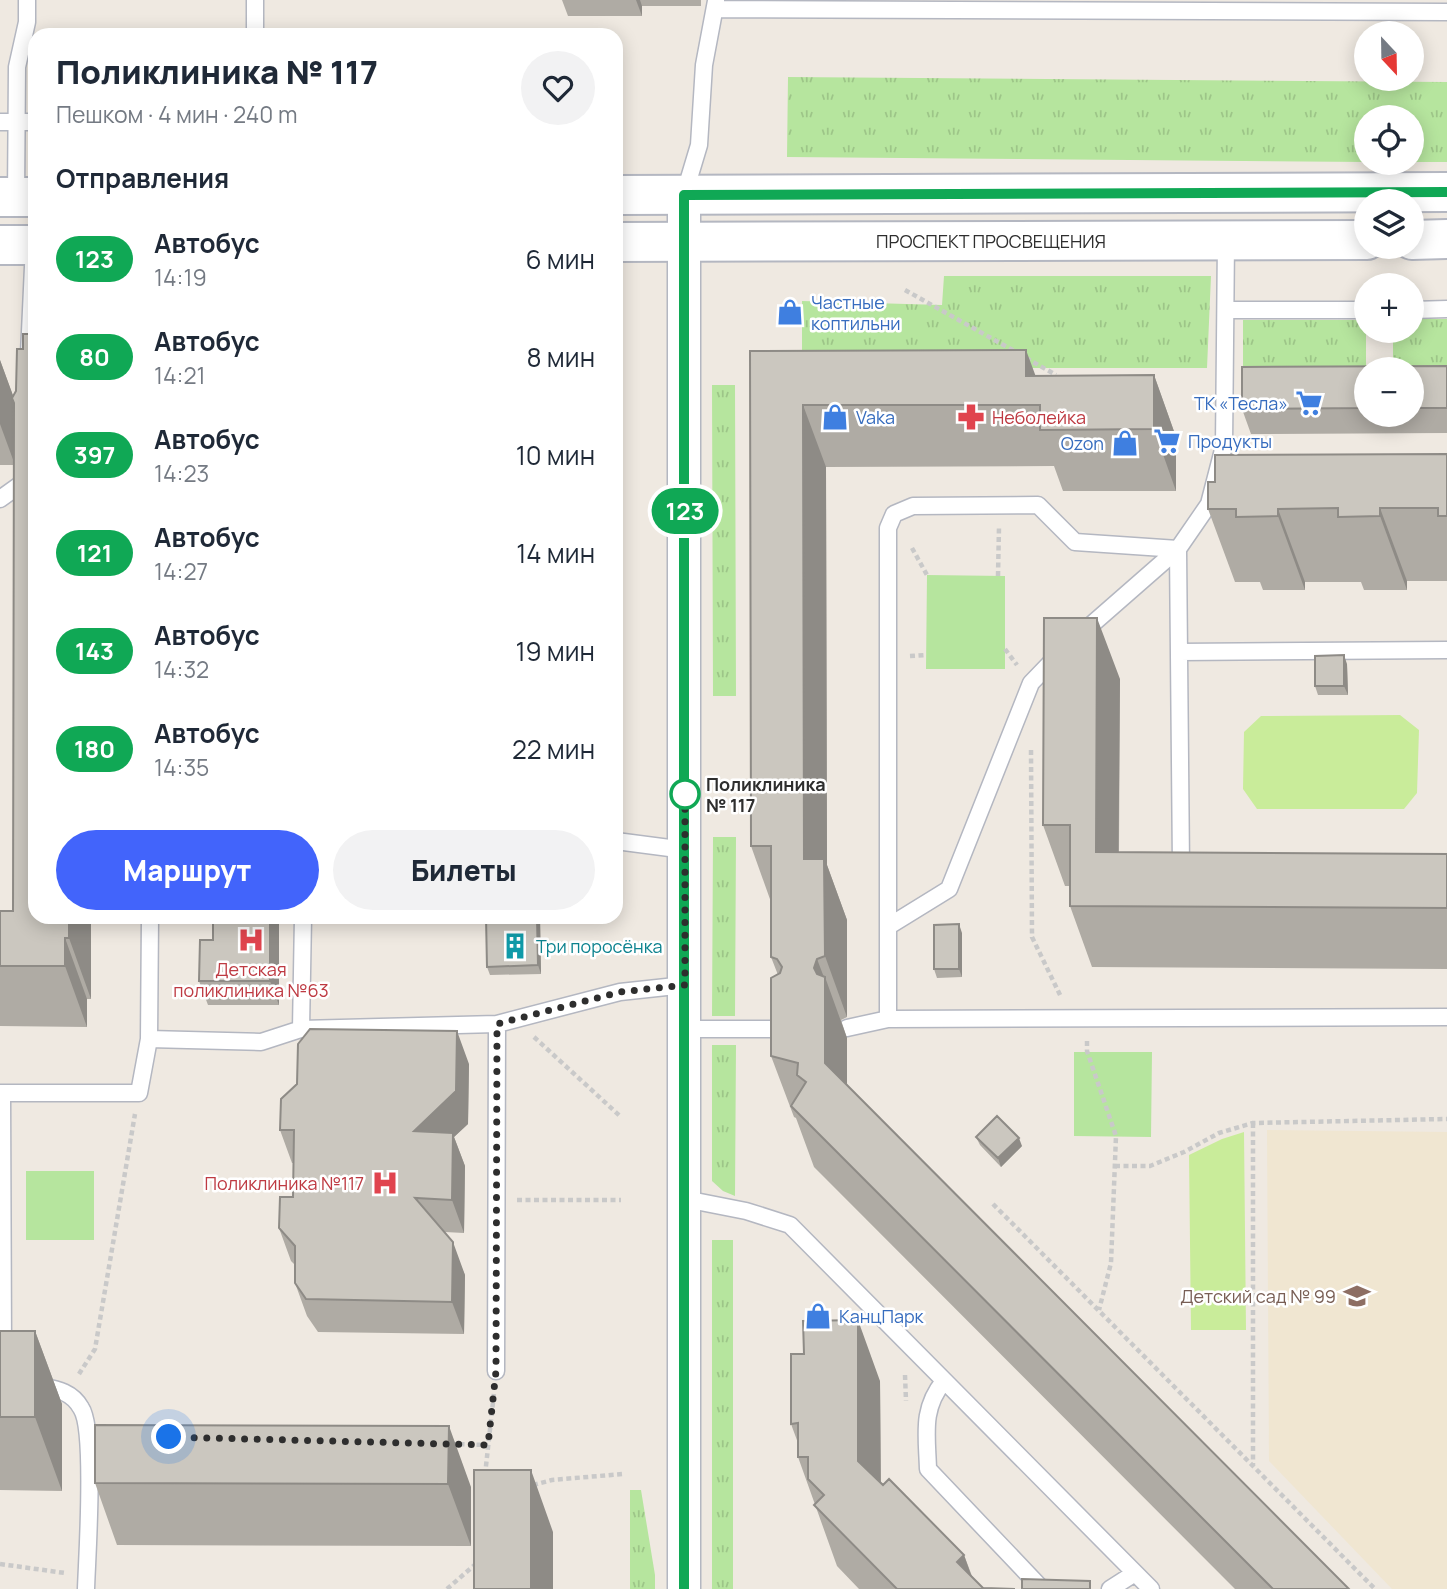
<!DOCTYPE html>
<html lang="ru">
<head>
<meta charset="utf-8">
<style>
	:root { --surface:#fff; --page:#f2f2f3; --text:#1f2937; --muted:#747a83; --accent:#4264fb }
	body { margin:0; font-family:Manrope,sans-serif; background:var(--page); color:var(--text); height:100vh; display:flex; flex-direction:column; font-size:26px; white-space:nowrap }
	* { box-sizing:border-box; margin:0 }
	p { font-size:23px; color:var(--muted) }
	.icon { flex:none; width:38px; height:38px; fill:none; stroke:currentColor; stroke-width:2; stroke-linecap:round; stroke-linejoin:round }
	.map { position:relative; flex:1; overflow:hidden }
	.panel { position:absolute; left:28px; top:28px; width:595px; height:896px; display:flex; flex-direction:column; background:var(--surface); border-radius:21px; box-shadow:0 4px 18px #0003 }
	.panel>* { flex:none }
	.badge { padding:0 14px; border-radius:23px; font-size:24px; line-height:46px }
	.needle { width:46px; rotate:158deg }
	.buttons { position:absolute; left:1354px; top:21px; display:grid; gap:14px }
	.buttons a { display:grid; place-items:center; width:70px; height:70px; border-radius:50%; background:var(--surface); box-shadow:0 4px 18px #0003; font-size:35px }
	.you { position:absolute; width:35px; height:35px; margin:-18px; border:5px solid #fff; border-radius:50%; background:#1a73e8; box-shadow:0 0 0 10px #1a73e833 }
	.map>.badge { position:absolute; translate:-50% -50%; box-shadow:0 0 0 4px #fff }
	h2 { padding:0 28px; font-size:26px; line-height:63px }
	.round { display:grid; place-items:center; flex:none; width:74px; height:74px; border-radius:37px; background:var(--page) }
	.head { display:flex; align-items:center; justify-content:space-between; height:119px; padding:0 28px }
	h1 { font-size:33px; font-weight:800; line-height:52px }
	.cta { display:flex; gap:14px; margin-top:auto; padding:14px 28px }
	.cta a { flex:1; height:80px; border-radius:42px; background:var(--accent); color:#fff; font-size:28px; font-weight:800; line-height:80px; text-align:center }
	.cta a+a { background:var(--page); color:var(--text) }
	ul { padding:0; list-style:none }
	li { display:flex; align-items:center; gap:21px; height:98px; padding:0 28px }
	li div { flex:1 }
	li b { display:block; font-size:26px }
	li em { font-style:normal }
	li .badge { min-width:77px; font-weight:700; text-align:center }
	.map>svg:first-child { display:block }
	.education { fill:#f0e6d1 }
	.grass { fill:url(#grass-tufts) }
	.park { fill:#b6e59e }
	.pitch { fill:#c9ec9a }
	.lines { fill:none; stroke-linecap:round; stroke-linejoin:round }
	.service-casing { stroke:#b4b7c1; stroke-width:19 }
	.minor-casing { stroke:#b4b7c1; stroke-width:35 }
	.secondary-casing { stroke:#b4b7c1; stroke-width:42 }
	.path { stroke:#c9c9c9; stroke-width:4.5; stroke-dasharray:5 3.5; stroke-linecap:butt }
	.service { stroke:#fff; stroke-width:16 }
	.minor { stroke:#fff; stroke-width:32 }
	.secondary { stroke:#fff; stroke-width:38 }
	.wall { fill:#afaba4; fill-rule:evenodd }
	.shaded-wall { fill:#8e8b86 }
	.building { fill:#cbc7bf; stroke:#8e8b86; stroke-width:2 }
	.line-casing { stroke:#fff; stroke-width:16 }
	.line { stroke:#10a855; stroke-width:10 }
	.walk { stroke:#2e2e2e; stroke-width:7; stroke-dasharray:0 12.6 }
	.stop-dot { fill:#fff; stroke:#10a855; stroke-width:3.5 }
	.labels { text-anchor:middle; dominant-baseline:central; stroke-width:5; stroke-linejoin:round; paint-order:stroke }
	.street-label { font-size:18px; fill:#2e2e2e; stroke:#fff }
	.shop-label { font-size:18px; fill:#366cbe; stroke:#fff; text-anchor:start }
	.health-label { font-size:18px; fill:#be3a42; stroke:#fff; text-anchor:start }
	.stop-label { font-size:18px; font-weight:bold; fill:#2e2e2e; stroke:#fff; text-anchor:start }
	.culture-label { font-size:18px; fill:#0d838f; stroke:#fff; text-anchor:start }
	.education-label { font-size:18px; fill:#785e54; stroke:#fff; text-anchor:end }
</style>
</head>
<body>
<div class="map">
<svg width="1447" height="1589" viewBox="0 0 1447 1589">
	<defs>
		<pattern id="grass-tufts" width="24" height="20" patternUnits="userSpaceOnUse" patternTransform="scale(1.75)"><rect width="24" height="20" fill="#b6e59e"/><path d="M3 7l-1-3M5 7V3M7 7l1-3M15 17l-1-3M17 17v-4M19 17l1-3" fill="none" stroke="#9dc588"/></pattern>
	</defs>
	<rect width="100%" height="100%" fill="#efe9e1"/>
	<!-- education -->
	<path class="education" d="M1267 1130 1447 1132V1589H1392L1269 1461Z"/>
	<!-- grass -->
	<path class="grass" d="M788 77 1447 82V162H1412V117H1367V162L787 157Z
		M944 276H1211L1207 368H802V301L942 305Z
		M1412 319H1447V368L1393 367V331H1412Z
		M1243 320H1366V368H1243Z
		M712 385H735L736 696H713Z
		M713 837H736L735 1016H712Z
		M712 1045H736L735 1196 723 1191 712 1181Z
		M712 1240H733V1589H712Z
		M630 1490H641L655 1575V1589H630Z"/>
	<!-- park -->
	<path class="park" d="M927 575 1005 576V669H926Z
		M1074 1052H1152L1151 1137 1074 1136Z
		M26 1171H94V1240H26Z"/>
	<!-- pitch -->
	<path class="pitch" d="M1400 715 1419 730 1417 793 1404 809H1257L1243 789 1244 732 1261 716Z
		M1244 1132 1246 1330H1191L1189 1155 1222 1139Z"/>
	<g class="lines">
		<!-- service casing -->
		<g class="service-casing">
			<path id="service" d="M255 0V35
				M716 9 1447 12
				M0 122H35
				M684 195 699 145 704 65 716 1
				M16 197 17 67 27 22V0
				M1226 240 1224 446 1209 504 1178 549 1075 542 1038 505 913 506 894 514 888 528V1019L1447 1017
				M1226 310H1367
				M1412 310 1447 309
				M29 354 34 245
				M0 499 21 484 24 474
				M1178 549 1181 867
				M1082 633 1178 549
				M1179 652 1447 650
				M616 841 685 850
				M889 926 949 889 1031 683 1058 655
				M847 1028 888 1019
				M301 1029 303 917
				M685 1029H791
				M149 1039 150 917
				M0 1093H139L149 1039 261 1042 301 1029 497 1024 620 992 685 985
				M2 1093 3 1349
				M685 1199 746 1211 790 1225 1151 1589
				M496 1371 497 1024
				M944 1381C921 1409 927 1435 928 1469L1042 1589
				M35 1385C54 1389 71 1390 81 1408 96 1430 87 1556 86 1589
				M1110 1589 1135 1573"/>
		</g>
		<!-- minor casing -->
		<g class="minor-casing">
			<path id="minor" d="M684 1589V195"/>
		</g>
		<!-- secondary casing -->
		<g class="secondary-casing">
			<path id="secondary" d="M616 195 1447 192
				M0 197H35
				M1412 240 1447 239
				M616 242 1367 240
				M0 245H35"/>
		</g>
		<!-- path -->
		<path class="path" d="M905 290 1016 352
			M1026 358 1056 375
			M912 548 927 575
			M998 576 999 527
			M1005 649 1017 665
			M910 656 926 655
			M1031 750 1032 937 1061 997
			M534 1037 621 1117
			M1087 1041V1051L1116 1136 1111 1263 1099 1310
			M1253 1123V1465
			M1115 1166H1150L1184 1152 1219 1133 1253 1123 1447 1119
			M517 1200H621
			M993 1204 1375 1589
			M79 1374 95 1349 135 1114
			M905 1375 906 1401
			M451 1444 488 1445
			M485 1475 494 1393
			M533 1485 552 1480 622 1474
			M0 1564 65 1573
			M447 1589 478 1562"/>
		<!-- service -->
		<use href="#service" class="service"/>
		<!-- minor -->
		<use href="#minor" class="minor"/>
		<!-- secondary -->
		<use href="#secondary" class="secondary"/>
	</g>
	<!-- wall -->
	<path class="wall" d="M562 0H701V6H642V16H568Z
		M750 351 1035 376 1154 375 1176 437V491H1063L1054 466 826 467 827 865 847 920V1017L841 1020 847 1038V1085L1349 1589H1235L814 1167 796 1118 794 1117 771 1056 778 975 771 957V902L751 846Z
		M0 360 13 396 91 917V999H87V1027L0 1026V911H13L14 465H0Z
		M1447 366V433L1251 434 1242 409V367ZM1367 369H1412V415H1367Z
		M1447 454V581H1407V590H1364L1361 582H1305V590H1263L1260 582H1235L1208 509 1215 482Z
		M1347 664 1348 695H1318L1315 686Z
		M1120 679 1119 852 1447 854V969L1092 967 1070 906V886H1065L1043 825Z
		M279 917V1005H208L199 981 213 940Z
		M486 917H540L541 974 490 975 487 967Z
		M962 933V977L937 978 934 969Z
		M469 1064 468 1124 454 1137 465 1166 464 1233 445 1232 465 1275 464 1334 318 1332 307 1316 295 1283V1265L291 1261 279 1228 293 1197 294 1163H292L280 1130 297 1084Z
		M976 1137 1022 1146 1001 1167 980 1145Z
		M0 1331H35L62 1404V1491L0 1490Z
		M804 1354 880 1381 881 1483 964 1555 972 1576 983 1588 1015 1589H859L837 1566 798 1457V1443L791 1424Z
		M95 1425 471 1487V1546L117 1545 95 1483Z"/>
	<!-- shaded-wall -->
	<path class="shaded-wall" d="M636 0H640L642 6V16Z
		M1026 350 1049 412 1040 405 1026 376Z
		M0 360 18 409 12 398 18 414 15 465 0 424Z
		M1154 375 1176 437V491L1154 429Z
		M803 405 826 467 827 865 847 920V1017L825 956 804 859Z
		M1380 508 1407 581V590L1380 516Z
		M1278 509 1305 582V590L1278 516Z
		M1097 618 1120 679 1118 906 1096 852Z
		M1344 655 1347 664 1348 695 1344 686Z
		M69 917H91V999L69 938Z
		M270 917H279V1005L270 981Z
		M537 917H540L541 974 538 965Z
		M959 924 962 933V977L959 969Z
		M65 938 87 999V1027L65 966Z
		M817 959 825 980V977L847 1038V1124L825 1063 814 968Z
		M457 1031 469 1064 468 1124 454 1137 465 1166 464 1233 452 1200 414 1131Z
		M1019 1138 1022 1146 1001 1167 998 1158Z
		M453 1242 465 1275 464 1334 452 1302Z
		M858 1320 880 1381 881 1522 858 1461Z
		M35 1331 62 1404V1491L35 1417Z
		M449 1426 471 1487V1546L448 1484Z
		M531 1470 553 1532V1589H531Z
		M964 1555 976 1589 957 1562Z"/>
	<!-- building -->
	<path class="building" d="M23 334H35V917H69V938H65V966H0V911H13L14 403 12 398 16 391 17 349H23Z
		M1026 350V376L1154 375V429L1040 430V405H803L804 859H824L825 956 817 959 814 968 817 974 825 977V1063L1349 1589H1273L791 1106 806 1082 797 1075 798 1063 771 1056V978L780 973 782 967 777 959 771 957V846H751L750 351Z
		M1447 366V408H1412V369H1367V408L1242 409V367Z
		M1447 454V516H1438V508H1380V516L1338 517V508L1278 509V516L1236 517V509H1208V482H1215V455Z
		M1044 618H1097L1096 852 1447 854V908L1070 906V825H1043Z
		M1344 655V686H1315V656Z
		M213 917H270V981H199L200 940H213Z
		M486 917H537L538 965 487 967Z
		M959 924V969H934V925Z
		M310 1029 457 1031 456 1091 414 1131 453 1133 452 1200 415 1198 453 1242 452 1302 306 1299 295 1283V1246L279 1228 280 1197H293L294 1130H280L281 1099 297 1084 298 1044Z
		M997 1116 1019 1138 998 1158 976 1137Z
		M858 1320V1461L883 1485 889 1479 964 1555 957 1562 983 1588 1015 1589H897L814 1505 824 1495 808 1479V1457H798V1423L791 1424V1354H804L803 1321Z
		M0 1331H35V1417H0Z
		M95 1425 449 1426 448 1484 95 1483Z
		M474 1470H531V1589H474Z
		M1022 1579 1090 1581V1589H1022Z"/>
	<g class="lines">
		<!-- line casing -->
		<g class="line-casing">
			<path id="line" d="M684 1589V195L1447 192"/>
		</g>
		<!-- line -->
		<use href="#line" class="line"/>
		<!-- walk -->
		<path class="walk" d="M169 1437 488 1445 496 1371 497 1024 620 992 685 985V794"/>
	</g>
	<!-- icons -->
	<defs>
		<g id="shop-bare" transform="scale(2.1)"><path d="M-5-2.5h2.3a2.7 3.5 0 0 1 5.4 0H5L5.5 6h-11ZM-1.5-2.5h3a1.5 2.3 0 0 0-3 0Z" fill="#3f7fe0" stroke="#fff" stroke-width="2.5" paint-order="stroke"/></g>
		<g id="supermarket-bare" transform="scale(2.1)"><path d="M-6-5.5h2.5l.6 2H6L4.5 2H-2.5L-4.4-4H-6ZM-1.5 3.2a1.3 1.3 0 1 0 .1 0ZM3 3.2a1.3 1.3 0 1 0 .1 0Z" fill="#3f7fe0" stroke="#fff" stroke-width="2.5" paint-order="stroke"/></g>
		<g id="pharmacy-bare" transform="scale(2.1)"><path d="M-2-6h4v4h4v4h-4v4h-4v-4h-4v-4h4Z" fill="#e0444e" stroke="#fff" stroke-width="2.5" paint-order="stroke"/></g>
		<g id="hospital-bare" transform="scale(2.1)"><path d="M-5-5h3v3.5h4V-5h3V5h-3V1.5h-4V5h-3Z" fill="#e0444e" stroke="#fff" stroke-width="2.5" paint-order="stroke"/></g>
		<g id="building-bare" transform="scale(2.1)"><path d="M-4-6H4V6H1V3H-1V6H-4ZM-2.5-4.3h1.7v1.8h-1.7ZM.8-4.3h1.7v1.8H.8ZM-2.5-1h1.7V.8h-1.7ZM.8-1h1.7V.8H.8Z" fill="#0f9aa8" stroke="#fff" stroke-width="2.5" paint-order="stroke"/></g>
		<g id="school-bare" transform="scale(2.1)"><path d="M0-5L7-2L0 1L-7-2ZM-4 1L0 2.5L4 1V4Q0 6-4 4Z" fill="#8d6e63" stroke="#fff" stroke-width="2.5" paint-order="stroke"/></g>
	</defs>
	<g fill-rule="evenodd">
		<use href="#shop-bare" x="790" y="312"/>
		<use href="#supermarket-bare" x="1309" y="403"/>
		<use href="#shop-bare" x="835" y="417"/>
		<use href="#pharmacy-bare" x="971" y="417"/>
		<use href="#supermarket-bare" x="1167" y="441"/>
		<use href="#shop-bare" x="1125" y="443"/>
		<use href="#hospital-bare" x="251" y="940"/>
		<use href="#building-bare" x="515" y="946"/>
		<use href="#hospital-bare" x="385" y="1183"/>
		<use href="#school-bare" x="1357" y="1296"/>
		<use href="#shop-bare" x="818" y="1316"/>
	</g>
	<!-- markers -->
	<circle class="stop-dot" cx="685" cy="794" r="14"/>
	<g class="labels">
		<!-- street labels -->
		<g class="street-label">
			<text x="991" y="241">ПРОСПЕКТ ПРОСВЕЩЕНИЯ</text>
		</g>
		<!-- shop labels -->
		<g class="shop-label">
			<text x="811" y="302">Частные<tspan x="811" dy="21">коптильни</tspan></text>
			<text x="1288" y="403" text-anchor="end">ТК «Тесла»</text>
			<text x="856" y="417">Vaka</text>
			<text x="1188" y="441">Продукты</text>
			<text x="1104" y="443" text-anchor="end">Ozon</text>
			<text x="839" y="1316">КанцПарк</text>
		</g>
		<!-- health labels -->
		<g class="health-label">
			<text x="992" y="417">Неболейка</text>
			<text x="251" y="969" text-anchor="middle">Детская<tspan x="251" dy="21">поликлиника №63</tspan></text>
			<text x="364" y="1183" text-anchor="end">Поликлиника №117</text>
		</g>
		<!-- stop labels -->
		<g class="stop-label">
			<text x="706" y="784">Поликлиника<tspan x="706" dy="21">№ 117</tspan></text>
		</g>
		<!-- culture labels -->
		<g class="culture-label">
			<text x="536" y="946">Три поросёнка</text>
		</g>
		<!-- education labels -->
		<g class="education-label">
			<text x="1336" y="1296">Детский сад № 99</text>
		</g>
	</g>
</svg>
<div class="buttons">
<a><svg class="needle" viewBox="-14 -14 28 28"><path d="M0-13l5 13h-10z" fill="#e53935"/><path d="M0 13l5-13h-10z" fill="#747a83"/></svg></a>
<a><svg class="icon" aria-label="locate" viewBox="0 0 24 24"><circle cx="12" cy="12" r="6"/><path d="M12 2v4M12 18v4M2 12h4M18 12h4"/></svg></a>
<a><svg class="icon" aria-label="layers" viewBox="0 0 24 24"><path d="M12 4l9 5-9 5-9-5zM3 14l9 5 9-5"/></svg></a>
<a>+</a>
<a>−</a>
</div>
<div class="you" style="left:169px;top:1437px"></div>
<b class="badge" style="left:685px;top:511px;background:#10a855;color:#fff">123</b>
<section class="panel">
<div class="head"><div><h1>Поликлиника № 117</h1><p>Пешком · 4 мин · 240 m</p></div><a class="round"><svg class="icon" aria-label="heart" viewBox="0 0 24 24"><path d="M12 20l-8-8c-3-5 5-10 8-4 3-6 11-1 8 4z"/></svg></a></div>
<h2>Отправления</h2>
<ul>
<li><span class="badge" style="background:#10a855;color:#fff">123</span><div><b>Автобус</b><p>14:19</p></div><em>6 мин</em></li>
<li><span class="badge" style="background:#10a855;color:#fff">80</span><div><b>Автобус</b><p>14:21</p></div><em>8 мин</em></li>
<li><span class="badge" style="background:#10a855;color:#fff">397</span><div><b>Автобус</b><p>14:23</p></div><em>10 мин</em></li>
<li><span class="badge" style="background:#10a855;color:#fff">121</span><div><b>Автобус</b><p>14:27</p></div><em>14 мин</em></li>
<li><span class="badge" style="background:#10a855;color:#fff">143</span><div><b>Автобус</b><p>14:32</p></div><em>19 мин</em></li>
<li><span class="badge" style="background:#10a855;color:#fff">180</span><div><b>Автобус</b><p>14:35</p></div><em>22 мин</em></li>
</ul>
<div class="cta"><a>Маршрут</a><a>Билеты</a></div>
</section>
</div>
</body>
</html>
